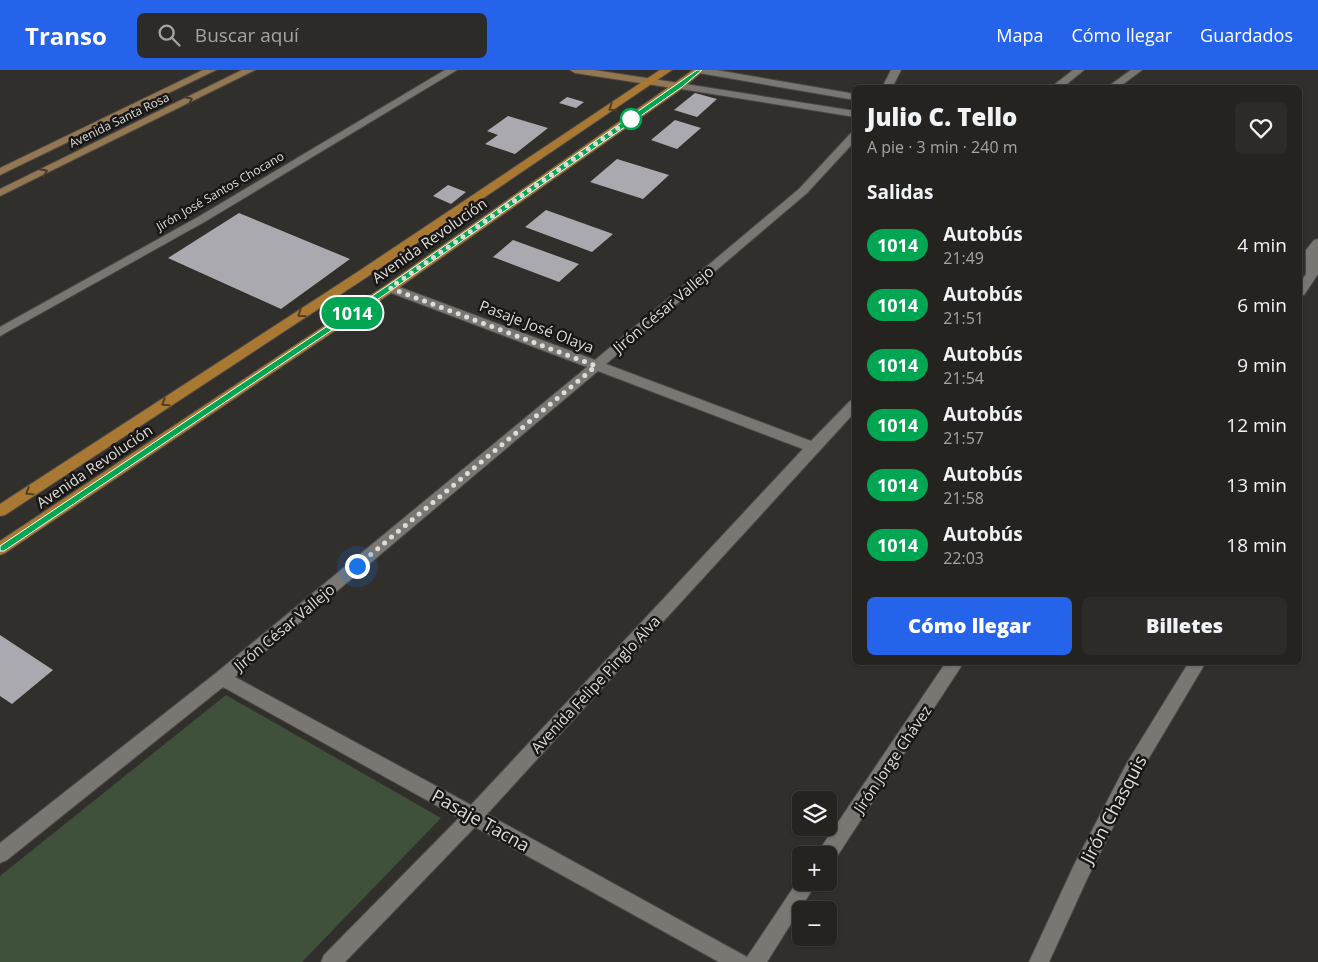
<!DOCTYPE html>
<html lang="es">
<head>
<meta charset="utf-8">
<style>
	:root { --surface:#252320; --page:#2d2b29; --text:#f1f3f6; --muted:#a3a4a5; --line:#42403e; --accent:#2563eb }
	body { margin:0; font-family:"Open Sans",sans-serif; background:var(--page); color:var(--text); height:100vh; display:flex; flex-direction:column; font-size:19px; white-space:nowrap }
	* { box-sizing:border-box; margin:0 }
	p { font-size:16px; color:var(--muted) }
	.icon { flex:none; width:28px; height:28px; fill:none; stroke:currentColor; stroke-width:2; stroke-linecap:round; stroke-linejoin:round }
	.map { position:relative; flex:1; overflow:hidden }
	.details { position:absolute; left:852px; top:15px; width:450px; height:580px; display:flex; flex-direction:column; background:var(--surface); border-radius:8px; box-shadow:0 1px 4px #0004,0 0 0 1px var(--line) }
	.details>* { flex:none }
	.badge { padding:0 10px; border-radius:16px; font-size:18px; line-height:32px }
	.tools { position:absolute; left:792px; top:721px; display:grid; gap:10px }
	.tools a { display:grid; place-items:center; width:45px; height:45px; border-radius:8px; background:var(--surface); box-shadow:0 1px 4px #0004,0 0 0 1px var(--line); font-size:25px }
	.you { position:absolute; width:25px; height:25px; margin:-12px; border:4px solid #fff; border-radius:50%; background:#1a73e8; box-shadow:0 0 0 8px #1a73e833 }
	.map>.badge { position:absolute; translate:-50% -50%; box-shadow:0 0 0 2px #fff }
	h2 { padding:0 15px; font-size:19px; line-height:45px }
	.round { display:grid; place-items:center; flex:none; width:52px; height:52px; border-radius:8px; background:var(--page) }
	.head { display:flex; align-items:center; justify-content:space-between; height:85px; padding:0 15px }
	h1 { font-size:24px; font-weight:800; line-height:38px }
	.action { display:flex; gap:10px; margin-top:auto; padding:10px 15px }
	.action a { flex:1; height:58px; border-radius:8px; background:var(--accent); color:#fff; font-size:20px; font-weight:800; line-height:58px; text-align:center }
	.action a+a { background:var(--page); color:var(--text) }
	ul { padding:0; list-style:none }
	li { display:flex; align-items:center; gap:15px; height:60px; padding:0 15px }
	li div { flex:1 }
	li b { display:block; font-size:19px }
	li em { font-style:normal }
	li .badge { min-width:55px; font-weight:700; text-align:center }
	header { display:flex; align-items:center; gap:30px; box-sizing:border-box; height:70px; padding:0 25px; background:var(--accent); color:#fff }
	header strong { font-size:24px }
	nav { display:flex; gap:28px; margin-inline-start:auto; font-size:18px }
	.search { width:350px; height:45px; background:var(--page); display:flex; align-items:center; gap:12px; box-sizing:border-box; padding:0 18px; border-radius:8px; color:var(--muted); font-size:19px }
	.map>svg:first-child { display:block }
	.green { fill:#3f503b }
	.building { fill:#aaa9af }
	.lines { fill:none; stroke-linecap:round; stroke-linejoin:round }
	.street-casing { stroke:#4c4a46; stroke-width:2 }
	.secondary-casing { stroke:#4c4a46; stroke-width:2 }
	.primary-casing { stroke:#4c4a46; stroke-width:2 }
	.street { fill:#7a7772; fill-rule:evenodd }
	.secondary { fill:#927752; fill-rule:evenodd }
	.primary { fill:#a97832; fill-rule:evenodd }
	.oneway { stroke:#43392a }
	.oneway2 { stroke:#523e21 }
	.line { fill:#00a651; stroke:#fff }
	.walk { stroke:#dedcd9; stroke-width:5; stroke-dasharray:0 9 }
	.stop-dot { fill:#fff; stroke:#00a651; stroke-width:2.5 }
	.labels { text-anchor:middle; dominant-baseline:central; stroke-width:5; stroke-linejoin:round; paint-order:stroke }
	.far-street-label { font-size:12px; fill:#dedcd9; stroke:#181715 }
	.street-label { font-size:15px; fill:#dedcd9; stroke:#181715 }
	.near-street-label { font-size:18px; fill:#dedcd9; stroke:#181715 }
</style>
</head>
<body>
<header>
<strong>Transo</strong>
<div class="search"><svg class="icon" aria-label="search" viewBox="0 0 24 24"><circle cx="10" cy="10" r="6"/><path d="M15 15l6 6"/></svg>Buscar aquí</div>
<nav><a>Mapa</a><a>Cómo llegar</a><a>Guardados</a></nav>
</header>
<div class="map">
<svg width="1318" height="892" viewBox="0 0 1318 892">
	<rect width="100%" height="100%" fill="#312f2b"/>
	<!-- green -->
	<path class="green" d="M226 625 441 748 302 892H0V806Z"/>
	<!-- building -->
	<path class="building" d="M695 23 717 29 697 47 674 40Z
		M567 27 584 32 576 38 559 33Z
		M508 46 548 58 515 84 485 74 498 65 487 61Z
		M675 50 701 58 677 79 651 70Z
		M617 89 669 105 643 129 590 112Z
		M448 115 466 122 451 134 433 126Z
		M546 140 613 164 592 182 525 157Z
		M239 143 350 189 281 239 168 188Z
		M513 170 579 194 559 212 493 187Z
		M0 565 53 600 12 634 0 626Z"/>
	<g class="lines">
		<!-- street casing -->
		<g class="street-casing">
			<path id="street" d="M445 0H457L206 151 0 266V257L198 147Z
				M694 0H716L855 24V30L699 3Z
				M891 0H901L892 18H882Z
				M1073 0H1084L1062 18H1050Z
				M1131 0H1142L1118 18H1106Z
				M679 13 855 41V47L675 18V14Z
				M855 62V71L807 123 606 294 811 371 850 331 855 329V342L487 744 747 887 801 806V812H817L767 892H719L475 757 345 892H321L324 885 459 748 223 617 7 790 0 793V773L216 603 587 297 386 221 384 218 386 215H394L595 290 799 119 851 63ZM598 301 803 379 471 735 235 607Z
				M1318 169V204L1304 225 1300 226V213L1306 204V180L1314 170Z
				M946 592H964L834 791 829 793V785H818L820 779Z
				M1189 592H1206L1140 703 1088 807 1049 892H1029L1074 795 1128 691Z"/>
		</g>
		<!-- secondary casing -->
		<g class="secondary-casing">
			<path id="secondary" d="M203 0H216L0 105V98Z
				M242 0H255L0 126V119Z
				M570 0H594L679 13 684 16 679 19 575 3Z"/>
		</g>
		<!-- primary casing -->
		<g class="primary-casing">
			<path id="primary" d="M660 0H672L364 209 5 445 0 446V434L356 203Z
				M693 0H704L683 18 394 221 5 483 0 485V471L386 215Z"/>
		</g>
		<!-- street -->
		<use href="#street" class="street"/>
		<!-- secondary -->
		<use href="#secondary" class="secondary"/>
		<!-- primary -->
		<use href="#primary" class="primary"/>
	</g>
	<!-- one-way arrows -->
	<defs><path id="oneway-chevron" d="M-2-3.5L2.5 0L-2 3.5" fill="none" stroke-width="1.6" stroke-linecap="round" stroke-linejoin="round" transform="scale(1.25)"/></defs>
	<g class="oneway">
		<use href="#oneway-chevron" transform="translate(189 30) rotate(-26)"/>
		<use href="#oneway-chevron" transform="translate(44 102) rotate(-26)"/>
	</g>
	<g class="oneway2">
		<use href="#oneway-chevron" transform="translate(612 38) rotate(146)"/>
		<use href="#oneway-chevron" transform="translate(301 244) rotate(147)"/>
		<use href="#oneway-chevron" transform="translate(165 333) rotate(147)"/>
		<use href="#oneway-chevron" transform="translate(29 422) rotate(147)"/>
	</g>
	<!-- line -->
	<path class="line" d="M697 0H702L682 17 393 219 4 481H0V476L387 216 677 14Z"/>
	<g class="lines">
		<!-- walk -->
		<path class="walk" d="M357 496 596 296 390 218 631 49"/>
	</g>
	<!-- markers -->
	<circle class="stop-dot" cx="631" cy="49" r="10"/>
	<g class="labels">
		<!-- far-street labels -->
		<g class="far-street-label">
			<text transform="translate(119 50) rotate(-26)">Avenida Santa Rosa</text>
			<text transform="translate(220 121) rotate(-30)">Jirón José Santos Chocano</text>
		</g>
		<!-- street labels -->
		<g class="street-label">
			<text transform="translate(429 170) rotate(-35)">Avenida Revolución</text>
			<text transform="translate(663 239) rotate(-40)">Jirón César Vallejo</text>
			<text transform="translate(537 256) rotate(21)">Pasaje José Olaya</text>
			<text transform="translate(94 396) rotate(-34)">Avenida Revolución</text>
			<text transform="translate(284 557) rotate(-40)">Jirón César Vallejo</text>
			<text transform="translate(595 614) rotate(-47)">Avenida Felipe Pinglo Alva</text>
			<text transform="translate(892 689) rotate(-56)">Jirón Jorge Chávez</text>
		</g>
		<!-- near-street labels -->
		<g class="near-street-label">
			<text transform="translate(1113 739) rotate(-62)">Jirón Chasquis</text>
			<text transform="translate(481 750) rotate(29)">Pasaje Tacna</text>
		</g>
	</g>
</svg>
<div class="tools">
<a><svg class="icon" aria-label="layers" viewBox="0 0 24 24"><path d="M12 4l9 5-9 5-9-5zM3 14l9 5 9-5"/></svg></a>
<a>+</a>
<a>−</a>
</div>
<div class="you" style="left:357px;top:496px"></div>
<b class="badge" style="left:352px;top:243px;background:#00a651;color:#fff">1014</b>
<section class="details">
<div class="head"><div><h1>Julio C. Tello</h1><p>A pie · 3 min · 240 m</p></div><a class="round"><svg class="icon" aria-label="heart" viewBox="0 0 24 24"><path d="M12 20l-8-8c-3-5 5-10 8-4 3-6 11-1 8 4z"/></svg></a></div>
<h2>Salidas</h2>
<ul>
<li><span class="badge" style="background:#00a651;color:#fff">1014</span><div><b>Autobús</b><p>21:49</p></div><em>4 min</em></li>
<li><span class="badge" style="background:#00a651;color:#fff">1014</span><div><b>Autobús</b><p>21:51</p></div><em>6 min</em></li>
<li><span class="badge" style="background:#00a651;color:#fff">1014</span><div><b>Autobús</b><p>21:54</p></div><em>9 min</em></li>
<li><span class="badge" style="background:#00a651;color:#fff">1014</span><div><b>Autobús</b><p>21:57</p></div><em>12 min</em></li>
<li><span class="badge" style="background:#00a651;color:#fff">1014</span><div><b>Autobús</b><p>21:58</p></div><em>13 min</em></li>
<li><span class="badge" style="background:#00a651;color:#fff">1014</span><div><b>Autobús</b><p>22:03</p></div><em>18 min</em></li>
</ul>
<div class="action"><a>Cómo llegar</a><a>Billetes</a></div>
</section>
</div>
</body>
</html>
